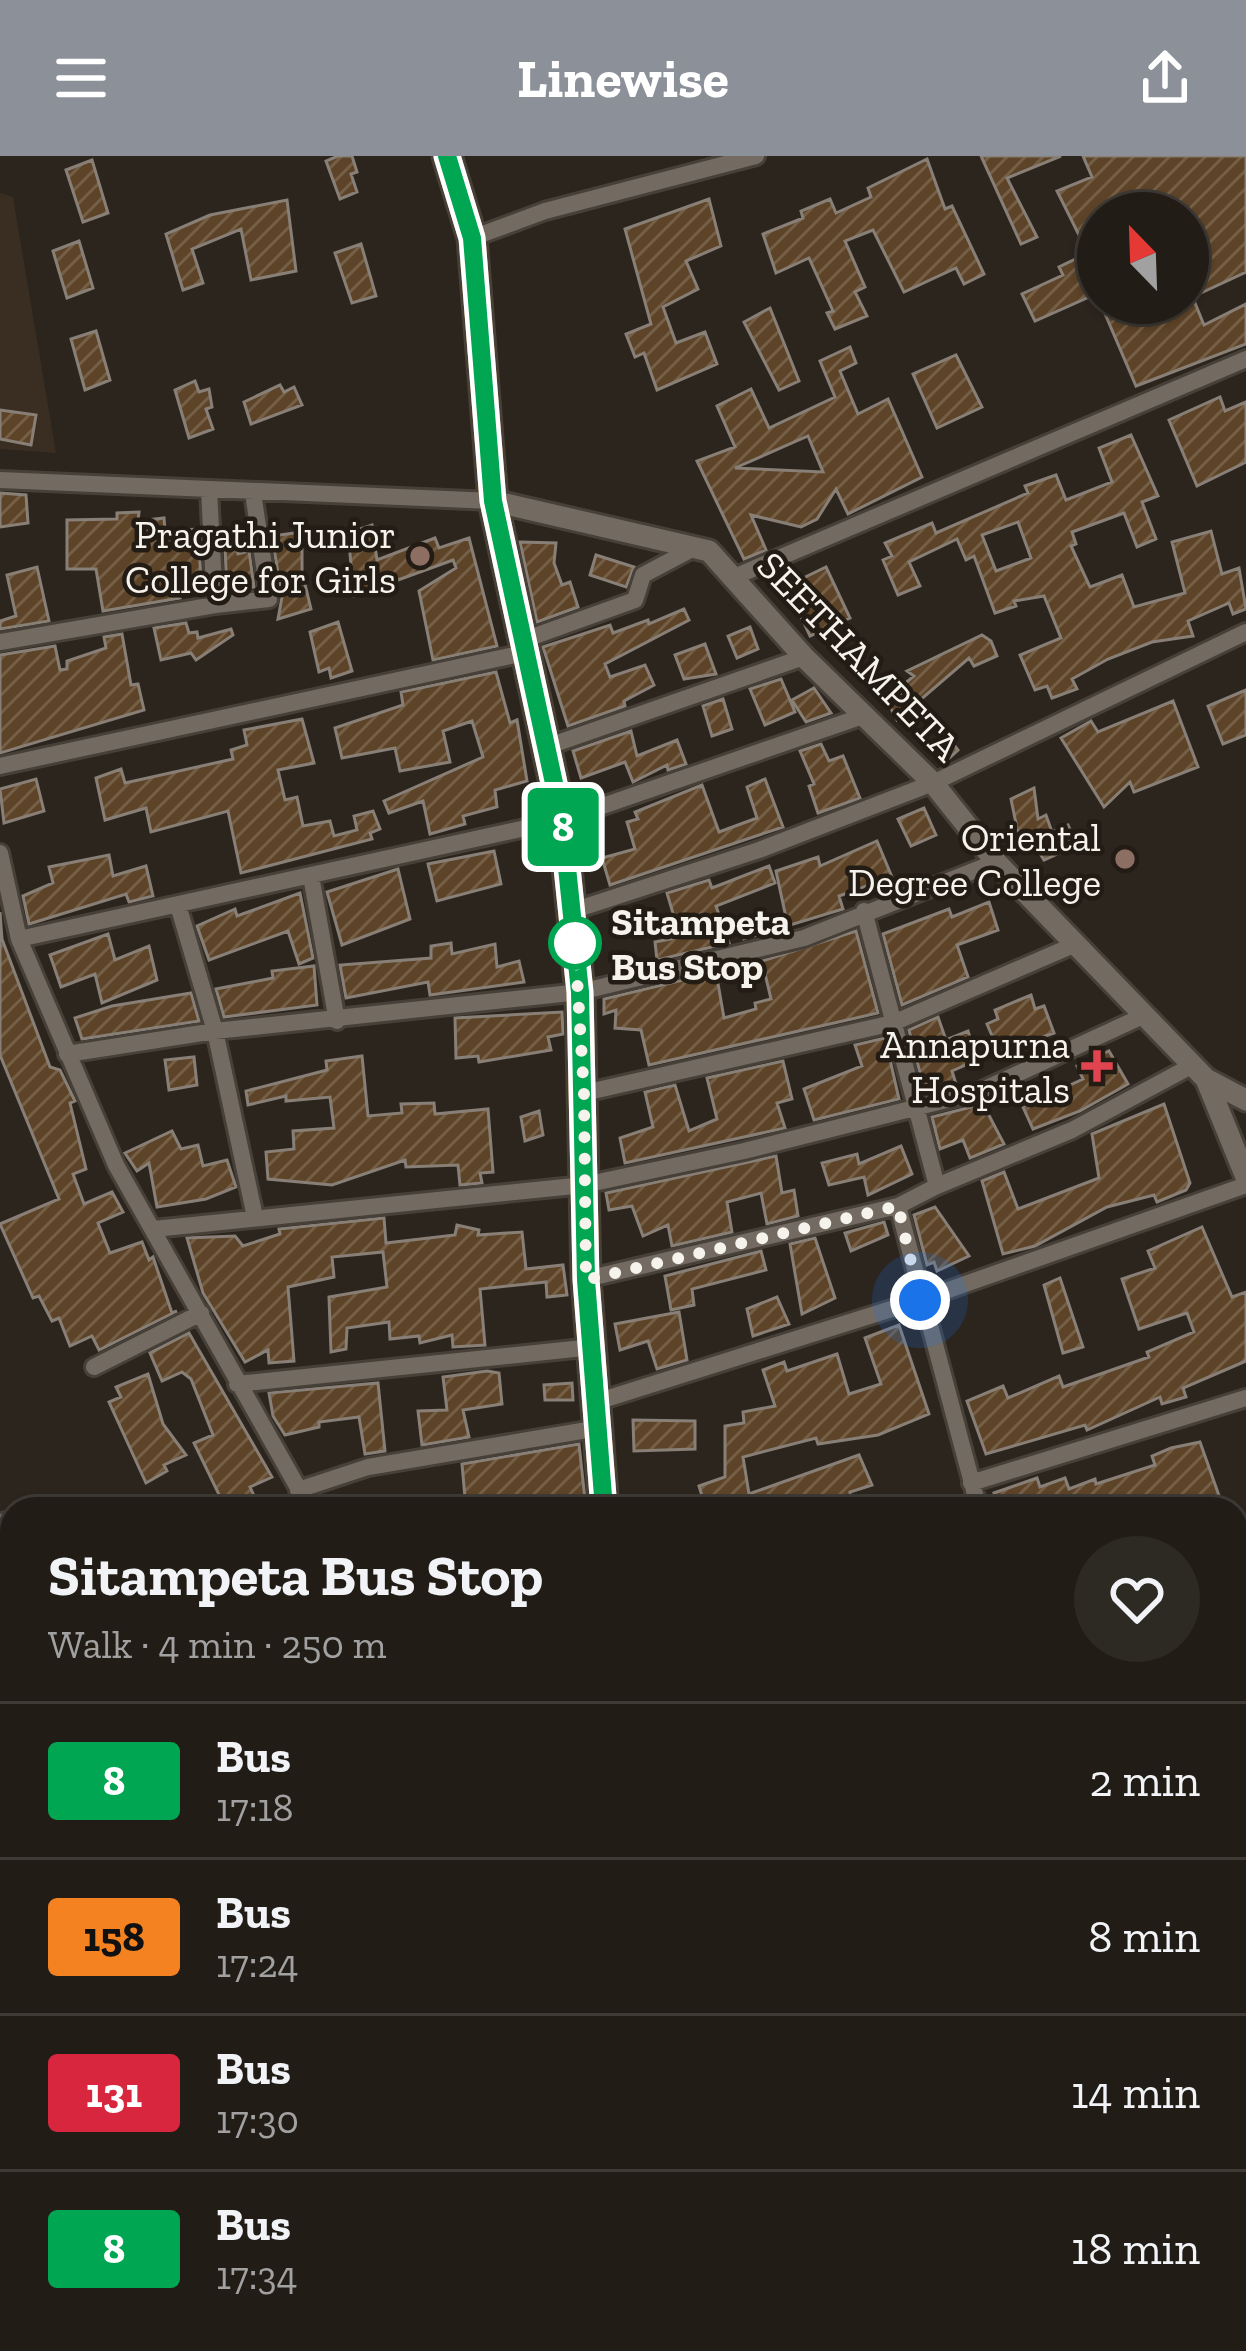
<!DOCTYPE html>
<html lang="en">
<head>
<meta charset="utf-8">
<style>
	:root { --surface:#211c16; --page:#2d2923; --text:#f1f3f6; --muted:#a2a1a1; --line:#3e3a35; --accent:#8c9099 }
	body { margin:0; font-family:"Zilla Slab",serif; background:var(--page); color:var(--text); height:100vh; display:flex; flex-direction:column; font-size:45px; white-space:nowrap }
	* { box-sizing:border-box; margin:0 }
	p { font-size:39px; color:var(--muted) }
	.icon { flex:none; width:66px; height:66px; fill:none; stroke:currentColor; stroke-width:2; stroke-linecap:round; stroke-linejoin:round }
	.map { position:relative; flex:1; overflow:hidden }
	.side { position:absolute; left:0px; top:1341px; width:1248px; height:855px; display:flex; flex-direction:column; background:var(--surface); border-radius:36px 36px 0 0; box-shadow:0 3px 9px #0004,0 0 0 3px var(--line) }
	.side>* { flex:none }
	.badge { padding:0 24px; border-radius:9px; font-size:42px; line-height:78px }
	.needle { width:78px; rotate:337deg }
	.tools { position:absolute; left:1077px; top:36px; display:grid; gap:24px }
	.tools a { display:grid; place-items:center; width:132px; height:132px; border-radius:50%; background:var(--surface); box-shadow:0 3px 9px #0004,0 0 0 3px var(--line); font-size:60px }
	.you { position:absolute; width:60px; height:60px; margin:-30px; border:9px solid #fff; border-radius:50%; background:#1a73e8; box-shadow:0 0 0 18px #1a73e833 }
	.map>.badge { position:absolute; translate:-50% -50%; box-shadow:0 0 0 6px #fff }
	.round { display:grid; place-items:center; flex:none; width:126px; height:126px; border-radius:63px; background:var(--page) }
	.head { display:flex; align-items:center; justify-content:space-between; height:204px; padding:0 48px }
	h1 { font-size:57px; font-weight:700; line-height:90px }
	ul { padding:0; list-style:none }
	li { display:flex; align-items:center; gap:36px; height:156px; padding:0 48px; border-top:3px solid var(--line) }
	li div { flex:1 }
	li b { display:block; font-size:45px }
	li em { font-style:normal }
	li .badge { min-width:132px; font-weight:700; text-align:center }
	header { display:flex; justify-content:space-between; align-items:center; height:156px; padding:0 48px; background:var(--accent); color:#fff; font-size:54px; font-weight:700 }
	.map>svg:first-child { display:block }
	.built { fill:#392e21 }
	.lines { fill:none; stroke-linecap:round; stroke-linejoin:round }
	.stream { stroke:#657082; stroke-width:6 }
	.building { fill:url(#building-hatch); stroke:#887f76; stroke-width:3; fill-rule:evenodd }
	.minor-casing { stroke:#464039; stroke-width:22 }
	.tertiary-casing { stroke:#464039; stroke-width:27 }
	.primary-casing { stroke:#464039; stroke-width:33 }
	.minor { stroke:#736b62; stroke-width:16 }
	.tertiary { stroke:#736b62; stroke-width:21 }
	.primary { stroke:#c18b48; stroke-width:27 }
	.line-casing { stroke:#fff; stroke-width:27 }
	.line { stroke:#00a651; stroke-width:18 }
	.walk { stroke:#f6f2ec; stroke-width:12; stroke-dasharray:0 21.6 }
	.education-dot { fill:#8d6e63; stroke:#221c14; stroke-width:4.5 }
	.stop-dot { fill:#fff; stroke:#00a651; stroke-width:6 }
	.health-dot { fill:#e0444e; stroke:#221c14; stroke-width:4.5 }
	.labels { text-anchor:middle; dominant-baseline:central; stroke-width:9; stroke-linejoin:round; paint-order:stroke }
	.poi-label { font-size:39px; fill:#f6f2ec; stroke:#221c14; text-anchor:end }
	.street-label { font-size:39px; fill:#f6f2ec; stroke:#221c14 }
	.stop-label { font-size:39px; font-weight:bold; fill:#f6f2ec; stroke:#221c14; text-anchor:start }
</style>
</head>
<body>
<header><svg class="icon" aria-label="menu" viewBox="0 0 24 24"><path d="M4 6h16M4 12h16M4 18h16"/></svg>Linewise<svg class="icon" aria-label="share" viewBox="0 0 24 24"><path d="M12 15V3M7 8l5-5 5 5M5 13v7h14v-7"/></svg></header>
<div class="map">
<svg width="1246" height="2195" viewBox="0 0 1246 2195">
	<defs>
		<pattern id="building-hatch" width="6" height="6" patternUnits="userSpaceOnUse" patternTransform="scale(3)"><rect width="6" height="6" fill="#5d4327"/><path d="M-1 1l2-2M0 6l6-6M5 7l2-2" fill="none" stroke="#755f46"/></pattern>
	</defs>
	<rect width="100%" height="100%" fill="#2c251e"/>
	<!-- built -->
	<path class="built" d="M0 37 13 41 56 297 0 293Z"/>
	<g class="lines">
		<!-- stream -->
		<path class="stream" d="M504 2184 507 2195"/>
	</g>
	<!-- building -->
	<path class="building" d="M338 0H352L357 16 351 18 357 36 340 43 326 5Z
		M981 0H1061L1007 22 1037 81 1021 88Z
		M1083 0H1246V116L1188 143V57H1172L1166 44 1123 57H1098V137L1035 165 1022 138 1063 119 1059 111 1088 97 1057 35 1092 21Z
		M927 3 945 53 952 50 984 118 964 128 956 112 904 136 873 74 845 85 865 131 855 136 867 160 835 173 827 157 833 155 809 102 776 117 763 78 803 62 801 55 830 43 836 57 871 41 868 32Z
		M92 4 108 57 83 66 66 14Z
		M709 43 721 90 686 105 698 133 663 151 676 187 705 176 717 208 657 234 644 197 635 201 626 178 651 168 625 73Z
		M287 44 296 115 251 124 241 73 192 93 203 127 183 134 166 78 210 59Z
		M79 85 93 132 67 142 53 95Z
		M361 88 376 140 352 147 335 97Z
		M1118 147H1195L1204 169 1246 148V188L1136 230 1103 153Z
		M770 152 799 225 779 234 744 166Z
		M96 175 110 224 85 234 71 183Z
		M850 191 856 207 840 215 858 258 888 243 922 321 848 358 836 333 817 363 801 371 751 359 766 394 744 403 697 305 735 291 717 250 751 233 769 272 835 241 820 205ZM808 280 823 316 735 312Z
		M956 199 982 251 937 272 913 218Z
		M195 225 199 236 209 233 212 251 206 253 213 273 189 282 175 234Z
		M280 229 284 236 294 231 302 249 251 268 244 246Z
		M1220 241 1225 255 1246 246V306L1197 330 1169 264Z
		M0 254 36 259 31 289 0 283Z
		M1131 279 1158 340 1142 346 1156 383 1137 391 1124 357 1072 376 1076 388 1071 390 1090 431 1122 419 1134 451 1185 437 1172 386 1211 375 1222 418 1239 412 1246 453 1233 458 1229 447 1188 465 1193 480 1152 486 1108 503 1072 523 1077 533 1052 542 1047 530 1035 534 1020 499 1061 482 1044 440 1014 445 1016 450 995 457 974 400 966 404 957 383 909 406 920 430 898 439 883 404 892 400 885 387 932 367 936 377 1028 337 1025 330 1056 319 1066 344 1112 326 1099 292ZM1018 366 1031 402 996 415 982 379Z
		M0 337 26 339 28 367 0 371Z
		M139 356 138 365 164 362 165 375 198 373 201 424 177 430 180 442 103 455 96 413H67V364L117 363V357Z
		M372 369 377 404 435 382 439 392 469 382 497 490 433 504 419 435 456 412 453 404 354 440 348 377Z
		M302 376V416L311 453 278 463 282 441 272 380Z
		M520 386 556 387 554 407 562 429 570 426 578 451 537 466Z
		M236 389 238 398 249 395 254 431 227 435 225 392Z
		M596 399 634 411 626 431 590 419Z
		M37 411 49 465 0 473V465L16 460 7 419Z
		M826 411 850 462 810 480 787 430Z
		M684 453 689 464 605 508 610 521 645 509 654 529 624 545 625 550 568 570 543 491 610 469 613 477 648 464 649 468Z
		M338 466 352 515 331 522 329 512 319 516 310 476Z
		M186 467 189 477 197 476 198 482 231 473 233 479 196 504 191 497 161 504 154 472Z
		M750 471 758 493 737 502 728 480Z
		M122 478 131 529 138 528 144 554 0 597V499L55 490 60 514 67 513V505L106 492 104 481Z
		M982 479 991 485 997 500 974 510 969 502 897 564 886 543 914 520 907 515Z
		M705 488 716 518 684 523 675 499Z
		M496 516 510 567 517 564 527 625 495 634 497 651 463 660 465 668 430 678 423 645 389 657 384 645 483 601 472 565 443 575 450 606 400 615 395 592 342 602 335 572 403 549 401 536Z
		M781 523 795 556 765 569 750 533Z
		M814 532 831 557 806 566 792 544Z
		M1246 534V579L1223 588 1208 550Z
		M723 543 732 573 712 580 703 550Z
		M1173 545 1198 611 1134 636 1130 626 1104 651 1061 582 1091 565 1098 576Z
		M302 563 314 607 278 614 285 644 297 641 303 670 330 665 334 680 357 674 354 660 373 655 380 673 370 677 372 683 241 717 228 655 151 676 146 652 105 664 96 622 121 613 125 627 233 603 231 594 247 589 244 574Z
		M631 575 637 600 677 584 686 608 668 614 667 609 633 626 625 606 581 622 573 595Z
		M949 582 958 594 944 607 932 595Z
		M821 588 829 605 843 600 860 642 818 657 809 630 814 628 800 595Z
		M36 623 44 655 4 667 0 633Z
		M765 623 783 671 610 729 602 702 635 693 627 666 638 663 635 656 702 629 719 676 757 662 747 631Z
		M1034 632 1038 663 1046 659 1052 676 1068 669 1077 689 1044 704 1028 678 1019 682 1011 643Z
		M924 652 936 679 911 690 898 663Z
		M877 685 892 721 839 740 843 753 744 783 742 777 785 757 776 715 818 701 820 710Z
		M494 695 501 728 437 745 428 708Z
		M109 699 113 720 146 710 153 740 129 746 126 738 29 768 23 740 53 727 49 711Z
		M769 710 775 727 716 750 729 787 657 804 655 786 680 781 667 737 709 724 712 732Z
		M398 713 410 763 342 789 327 736Z
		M300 737 313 802 299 808 288 775 209 804 197 770 235 753 237 760Z
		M989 746 998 774 957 789 968 821 902 849 883 778 949 753 952 761Z
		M0 756 2 783 50 911 60 914 75 945 70 947 86 1013 73 1018 84 1048 112 1036 123 1056 98 1067 110 1097 142 1086 149 1104 153 1101 172 1157 177 1155 99 1194 92 1180 70 1190 59 1162 52 1165 39 1140 33 1142 0 1068 59 1043 0 899Z
		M856 775 878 857 649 909 641 874 615 872 616 854 604 858V843L716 816 724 862 756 853 755 847 771 843 762 805Z
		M108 778 115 804 149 790 157 824 102 847 95 818 61 831 50 799Z
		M451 787 452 798 495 788 497 811 519 805 524 826 430 839 428 826 346 842 340 809 431 802V790Z
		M314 810 317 849 224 861 216 833 273 822 272 815Z
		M191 837 199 865 82 883 75 862 112 850Z
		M1031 839 1035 853 1044 850 1054 877 999 896 987 868 998 863 995 854Z
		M562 856 563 878 548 881 551 894 479 906 478 900 456 902 455 862Z
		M938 861 946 884 968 875 977 904 952 915 956 928 925 936 909 874Z
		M885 882 899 943 814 964 804 933 862 910 855 889Z
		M1109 895 1128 928 1080 955 1033 973 1023 951 1083 923 1077 910Z
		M362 900 368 960 402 957 401 948 434 947 435 958 488 953 493 1016 480 1017 482 1027 460 1029 458 1009 406 1011 405 1004 332 1029 268 1023 266 996 294 993 293 975 334 972 330 941 286 945V940L248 949 246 935 327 914 326 905Z
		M194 901 197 929 169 934 165 904Z
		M783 905 792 943 777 947 785 972 625 1007 620 982 653 971 645 936 675 929 689 975 717 963 707 922Z
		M983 948 1004 988 970 1002 963 984 940 993 932 961Z
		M1164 948 1190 1027 1186 1034 1157 1046 1154 1039 1107 1051 1035 1090 1003 1098 982 1025 1004 1016 1018 1053 1099 1022 1092 978Z
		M539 955 543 979 525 985 521 961Z
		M172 975 181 993 198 989 203 1010 227 1004 236 1031 206 1043 157 1051 149 1007 137 1015 125 997Z
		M901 990 912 1018 868 1039 864 1021 829 1029 822 1007 857 998 859 1008Z
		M776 1000 782 1037 794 1034 798 1060 767 1068 761 1037 727 1046 732 1076 672 1090 668 1069 643 1080 632 1050 609 1054 606 1037Z
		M935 1051 969 1100 937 1115 934 1106 927 1109 914 1059Z
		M384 1062 386 1087 455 1079 457 1069 479 1074 478 1079 522 1076 526 1113 563 1109 567 1139 547 1141 546 1126 480 1133 485 1189 453 1191 452 1179 420 1187 419 1180 390 1183 389 1166 347 1172 346 1193 331 1196 329 1141 387 1131 383 1096 332 1101 334 1121 288 1131 294 1205 269 1207 268 1194 245 1206 203 1137 187 1082 235 1080 243 1090 280 1078 279 1073Z
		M884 1066 888 1079 851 1095 845 1077Z
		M1202 1071 1232 1141 1246 1136V1205L1183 1232 1186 1241 1162 1248 1160 1241 1087 1274 1085 1269 986 1298 967 1245 1003 1230 1008 1242 1059 1220 1063 1231 1149 1201 1147 1196 1194 1176 1187 1157 1139 1173 1122 1123 1155 1112 1148 1095Z
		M815 1082 835 1142 802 1158 790 1088Z
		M761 1095 766 1114 692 1133 694 1149 671 1154 665 1120Z
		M1060 1122 1083 1191 1063 1197 1044 1129Z
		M777 1141 789 1168 753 1180 747 1153Z
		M679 1156 687 1204 657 1213 648 1185 620 1194 615 1168Z
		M899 1169 929 1258 878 1279 818 1288 816 1282 743 1301 749 1338 859 1299 872 1329 850 1336 851 1353H706L699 1330 725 1321V1270L744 1267 743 1256 775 1250 763 1214 784 1206 787 1215 837 1198 849 1238 881 1228 865 1182Z
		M189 1177 272 1321 250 1331 260 1353H226L194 1287 213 1279 191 1223 182 1216 162 1225 150 1197Z
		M487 1215 499 1217 502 1248 463 1254 469 1281 422 1289 418 1255 447 1254 443 1221Z
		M148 1218 163 1268 186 1299 164 1309 167 1315 146 1327 109 1246 121 1241 116 1231Z
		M378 1227 385 1295 365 1298 359 1261 319 1266V1271L285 1279 273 1260 269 1237Z
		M572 1227 573 1244H545L544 1229Z
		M633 1264 695 1265V1293L634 1295Z
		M1200 1286 1222 1348 1207 1353H1000L994 1337 1037 1322 1040 1331 1065 1322 1069 1333 1095 1323 1096 1328 1155 1309 1152 1300 1171 1292Z
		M579 1288 586 1353H552L551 1346 523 1353H466L462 1308Z"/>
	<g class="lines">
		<!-- minor casing -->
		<g class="minor-casing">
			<path id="minor" d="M472 82 545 55 756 0
				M0 324 493 345
				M734 421 1246 203
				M215 449 269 443 253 337
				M521 485 635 444 643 419 696 391
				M0 486 215 449 209 334
				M546 591 804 501
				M0 610 524 497
				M0 697 19 783 116 1009 310 1353
				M311 720 337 865
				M178 749 215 875 255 1061
				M572 755 759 694 933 627 1246 476
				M864 755 937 1030 898 1050 979 1353
				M19 783 562 664 863 560
				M67 898 215 875 580 836 804 782 996 706
				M584 937 893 867 1076 788
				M937 1030 1072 974 1193 909
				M154 1073 584 1029 744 995 978 936 1145 859
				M586 1123 898 1050
				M94 1211 201 1157
				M237 1228 593 1191
				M596 1246 920 1144 1246 1029
				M971 1327 1246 1242
				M298 1334 368 1311 599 1272
				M0 1367 12 1363
				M1237 1450 1246 1491
				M1236 1699H1246
				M1236 1773 1246 1772
				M1 1815 12 1879
				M1236 1880 1246 1878
				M1236 1923 1246 1921
				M1236 2123 1246 2121
				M66 2184 68 2195
				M265 2184 266 2195
				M1054 2184 1057 2195
				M1182 2184 1184 2195
				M404 2195 436 2184
				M956 2195 995 2184"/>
		</g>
		<!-- tertiary casing -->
		<g class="tertiary-casing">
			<path id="tertiary" d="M493 345 709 395 804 501 933 627 996 706 1206 923 1246 944
				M1206 923 1246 1021"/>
		</g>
		<!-- primary casing -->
		<g class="primary-casing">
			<path id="primary" d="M447 0 472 82 493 345 562 664 580 836 586 1123 604 1353
				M465 2184 468 2195
				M487 2184 489 2195"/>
		</g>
		<!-- minor -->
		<use href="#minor" class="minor"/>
		<!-- tertiary -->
		<use href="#tertiary" class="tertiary"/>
		<!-- primary -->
		<use href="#primary" class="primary"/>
	</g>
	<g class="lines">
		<!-- line casing -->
		<g class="line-casing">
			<path id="line" d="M447 0 472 82 493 345 562 664 580 836 586 1124 604 1353"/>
		</g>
		<!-- line -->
		<use href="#line" class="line"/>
		<!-- walk -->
		<path class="walk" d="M575 787 584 938 586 1124 898 1050 920 1144"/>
	</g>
	<!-- markers -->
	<g class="education-dot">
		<circle cx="420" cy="400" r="12"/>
		<circle cx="1125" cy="703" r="12"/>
	</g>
	<circle class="stop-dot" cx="575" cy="787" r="24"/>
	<path class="health-dot" d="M1091 892h12v12h12v12h-12v12h-12v-12h-12v-12h12z"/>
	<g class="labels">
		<!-- poi labels -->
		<g class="poi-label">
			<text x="396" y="378">Pragathi Junior<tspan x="396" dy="45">College for Girls</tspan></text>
			<text x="1101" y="681">Oriental<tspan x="1101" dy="45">Degree College</tspan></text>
			<text x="1070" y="888">Annapurna<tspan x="1070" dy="45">Hospitals</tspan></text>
		</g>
		<!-- street labels -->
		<g class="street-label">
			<text transform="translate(859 500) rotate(46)">SEETHAMPETA</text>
		</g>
		<!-- stop labels -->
		<g class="stop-label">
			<text x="611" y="765">Sitampeta<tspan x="611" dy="45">Bus Stop</tspan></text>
		</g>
	</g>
</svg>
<div class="tools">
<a><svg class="needle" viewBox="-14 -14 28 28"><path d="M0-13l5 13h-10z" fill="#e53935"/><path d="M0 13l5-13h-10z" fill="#a2a1a1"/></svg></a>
</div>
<div class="you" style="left:920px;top:1144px"></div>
<b class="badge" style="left:563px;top:671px;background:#00a651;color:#fff">8</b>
<section class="side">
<div class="head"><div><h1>Sitampeta Bus Stop</h1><p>Walk · 4 min · 250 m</p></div><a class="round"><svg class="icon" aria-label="heart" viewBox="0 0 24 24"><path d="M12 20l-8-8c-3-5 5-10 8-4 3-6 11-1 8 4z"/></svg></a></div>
<ul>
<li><span class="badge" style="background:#00a651;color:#fff">8</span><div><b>Bus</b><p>17:18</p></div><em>2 min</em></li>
<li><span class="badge" style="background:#f58220;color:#111">158</span><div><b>Bus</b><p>17:24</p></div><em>8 min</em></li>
<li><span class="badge" style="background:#d7263d;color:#fff">131</span><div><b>Bus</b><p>17:30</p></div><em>14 min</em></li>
<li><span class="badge" style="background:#00a651;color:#fff">8</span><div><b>Bus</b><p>17:34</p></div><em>18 min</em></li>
</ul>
</section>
</div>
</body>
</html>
